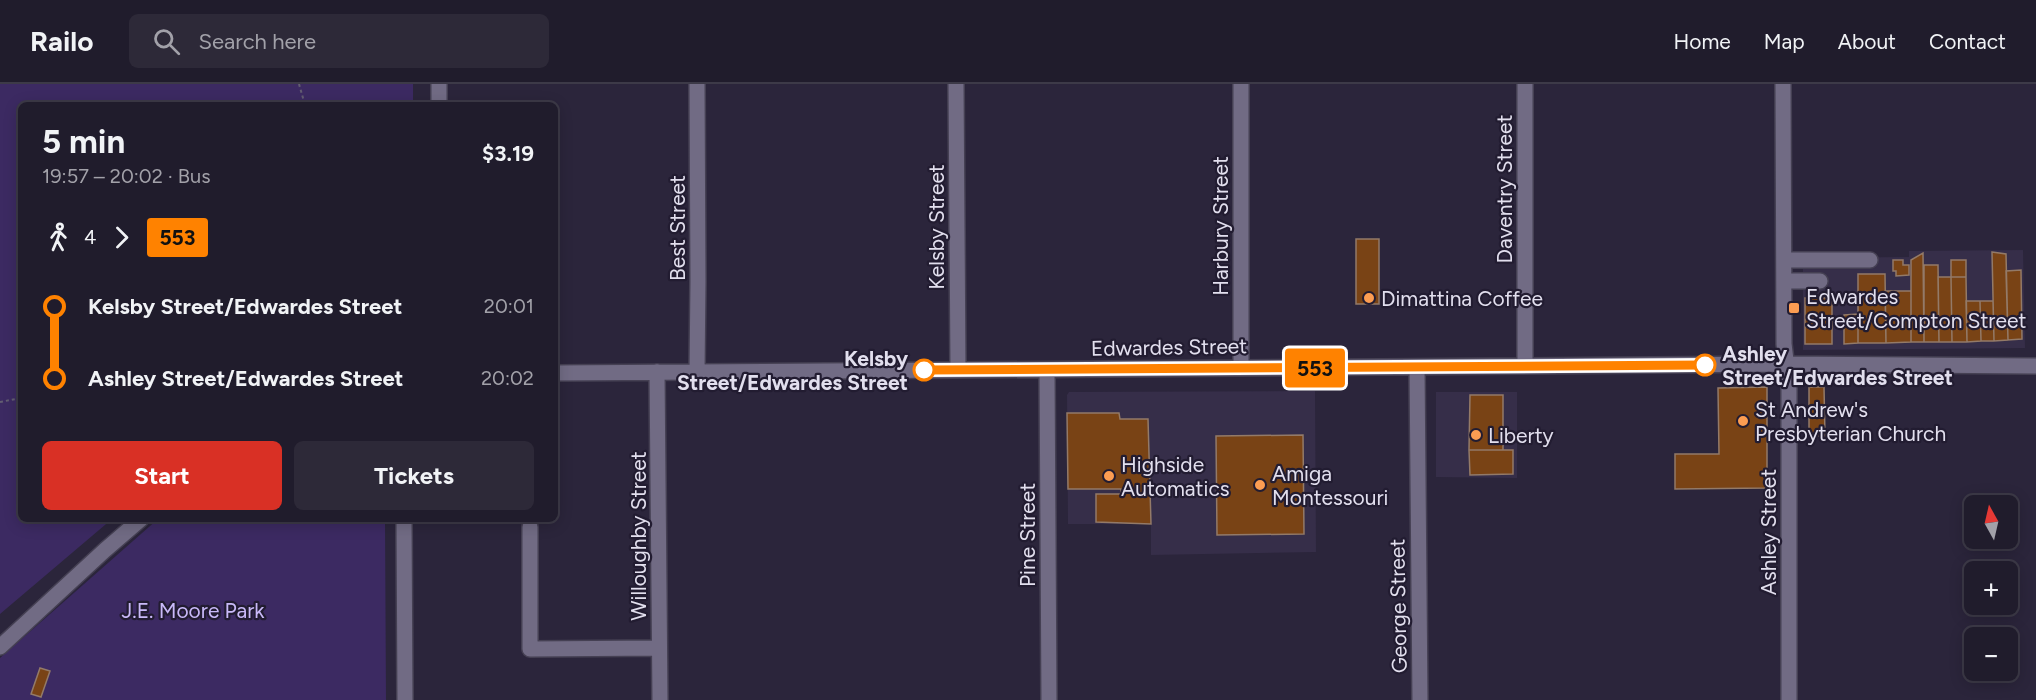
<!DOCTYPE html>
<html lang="en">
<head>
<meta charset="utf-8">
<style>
	:root { --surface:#201c2c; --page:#2d2938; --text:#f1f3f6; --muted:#a2a1a9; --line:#3d3a48; --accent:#d93025 }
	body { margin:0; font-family:Figtree,sans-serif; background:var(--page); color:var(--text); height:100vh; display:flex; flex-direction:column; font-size:22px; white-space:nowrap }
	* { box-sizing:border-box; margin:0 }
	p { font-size:20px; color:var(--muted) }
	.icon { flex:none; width:33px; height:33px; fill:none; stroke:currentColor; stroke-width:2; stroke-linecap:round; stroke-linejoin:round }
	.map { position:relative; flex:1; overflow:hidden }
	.side { position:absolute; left:18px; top:18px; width:540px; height:420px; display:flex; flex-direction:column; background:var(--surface); border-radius:9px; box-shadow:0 3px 15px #0003,0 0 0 2px var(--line) }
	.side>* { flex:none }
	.badge { padding:0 12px; border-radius:4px; font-size:21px; line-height:39px }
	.needle { width:39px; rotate:352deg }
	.fabs { position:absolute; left:1964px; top:411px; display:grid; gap:12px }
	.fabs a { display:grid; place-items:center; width:54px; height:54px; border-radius:9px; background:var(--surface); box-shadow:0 3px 15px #0003,0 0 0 2px var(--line); font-size:30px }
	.map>.badge { position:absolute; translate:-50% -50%; box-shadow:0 0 0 3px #fff }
	.legs { display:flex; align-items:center; gap:9px; height:66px; padding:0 24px; font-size:20px }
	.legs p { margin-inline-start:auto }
	.overview { display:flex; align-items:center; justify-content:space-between; height:102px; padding:0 24px }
	h1 { font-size:33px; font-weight:700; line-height:45px }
	.button { display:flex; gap:12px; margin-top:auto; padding:12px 24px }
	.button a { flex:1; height:69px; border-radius:9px; background:var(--accent); color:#fff; font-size:24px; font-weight:700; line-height:69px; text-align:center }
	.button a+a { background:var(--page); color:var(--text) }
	ul { padding:0 24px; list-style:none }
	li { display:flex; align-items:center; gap:21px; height:72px; font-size:22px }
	li i { display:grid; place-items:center; width:9px; height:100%; margin:0 8px; background:currentColor }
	li i::after { content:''; width:15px; height:15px; margin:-8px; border:4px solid; border-radius:50%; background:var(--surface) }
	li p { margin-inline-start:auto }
	li:first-child i { background:linear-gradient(#0000 50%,currentColor 0) }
	li:last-child i { background:linear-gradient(currentColor 50%,#0000 0) }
	header { display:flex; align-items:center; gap:36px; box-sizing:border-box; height:84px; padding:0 30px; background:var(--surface); border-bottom:2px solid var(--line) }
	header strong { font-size:28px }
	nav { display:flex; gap:33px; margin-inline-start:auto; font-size:21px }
	.search { width:420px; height:54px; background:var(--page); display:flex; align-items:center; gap:15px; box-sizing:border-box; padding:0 21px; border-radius:9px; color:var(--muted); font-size:22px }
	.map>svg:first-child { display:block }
	.built { fill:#362e49 }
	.green { fill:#3c2a62 }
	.building { fill:#794315; stroke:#937a68; stroke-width:1.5 }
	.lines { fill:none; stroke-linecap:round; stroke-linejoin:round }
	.minor-casing { stroke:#454053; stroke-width:18 }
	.path { stroke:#635e72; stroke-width:2; stroke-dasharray:3 3; stroke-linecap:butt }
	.minor { stroke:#716b84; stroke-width:15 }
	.line-1-casing { stroke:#fff; stroke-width:14 }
	.line-1 { stroke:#ff8200; stroke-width:9 }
	.poi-dot { fill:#fc9d52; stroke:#221c31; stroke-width:2 }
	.stop-1-dot { fill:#fff; stroke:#ff8200; stroke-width:3 }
	.labels { text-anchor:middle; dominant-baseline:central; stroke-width:4.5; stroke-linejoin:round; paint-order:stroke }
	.street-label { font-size:21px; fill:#e2dfee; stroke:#221c31 }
	.poi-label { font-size:21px; fill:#e2dfee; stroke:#221c31; text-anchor:start }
	.stop-label { font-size:21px; font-weight:bold; fill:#e2dfee; stroke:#221c31; text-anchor:start }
	.park-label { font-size:21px; fill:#c9b9f8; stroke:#221c31 }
</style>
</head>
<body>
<header>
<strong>Railo</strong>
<div class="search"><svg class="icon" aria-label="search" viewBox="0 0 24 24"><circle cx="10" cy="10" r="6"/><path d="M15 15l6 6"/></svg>Search here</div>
<nav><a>Home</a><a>Map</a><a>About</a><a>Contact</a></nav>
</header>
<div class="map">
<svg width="2036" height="616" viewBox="0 0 2036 616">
	<rect width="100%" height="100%" fill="#2b253b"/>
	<!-- built -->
	<path class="built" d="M2023 166 2025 264 1803 266V174L1909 173V167Z
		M1315 307 1316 468 1151 471V440H1068L1067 311 1069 308Z
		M1436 308H1517V394L1436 393Z"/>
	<!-- green -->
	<path class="green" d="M0 0H413V21H21V435H112L0 530Z
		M158 435H385L386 616H0V574Z"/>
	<!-- building -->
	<path class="building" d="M1356 155H1379V220H1356Z
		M1992 168 2006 170 2008 256 1994 257Z
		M1923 169 1924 258H1911V176Z
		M1893 176H1903V181H1909V191L1896 192V187H1893Z
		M1951 176H1966V193H1951Z
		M1924 181H1938L1939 258H1924Z
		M2021 186 2022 255 2008 256 2006 187Z
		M1858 190H1885L1886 259H1858Z
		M1938 193H1951L1952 258H1939Z
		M1951 193H1966L1967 258H1952Z
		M1885 207H1911V258L1886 259Z
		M1805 214H1832V260H1805Z
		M1966 217H1980L1981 257 1967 258Z
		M1980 217H1993L1994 257H1981Z
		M1858 230V259L1844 260V231Z
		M1767 303V404L1675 405V370H1719L1718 304Z
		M1809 303H1824L1825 352H1809Z
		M1470 311H1503V366H1469Z
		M1067 329H1119L1120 335H1148L1151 440 1096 438V410H1121V405H1068Z
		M1303 351 1304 450 1217 451 1216 352Z
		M1469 366H1513V390L1470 391Z
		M40 584 50 587 41 613 31 610Z"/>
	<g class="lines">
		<!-- minor casing -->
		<g class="minor-casing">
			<path id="minor" d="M439 0V21
				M956 0 958 286
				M1241 0V284
				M1525 0V282
				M1783 0 1784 260 1789 301V616
				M1784 176H1870
				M1784 197H1820
				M1417 283 1420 616
				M1047 286 1049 616
				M657 288 660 616
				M697 288 698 197 697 0
				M555 289 1787 280 2036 282
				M404 435 405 616
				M530 443V565L659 564
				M0 563 105 466 141 435"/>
		</g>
		<!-- path -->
		<path class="path" d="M299 0 305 21
			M0 318 21 314"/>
		<!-- minor -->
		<use href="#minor" class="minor"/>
	</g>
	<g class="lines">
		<!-- line-1 casing -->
		<g class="line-1-casing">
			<path id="line-1" d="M924 286 1705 281"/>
		</g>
		<!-- line-1 -->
		<use href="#line-1" class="line-1"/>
	</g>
	<!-- markers -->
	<g class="poi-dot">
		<circle cx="1369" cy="214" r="6"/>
		<rect x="1788" y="218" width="12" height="12" rx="3"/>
		<circle cx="1743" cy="337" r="6"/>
		<circle cx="1476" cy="351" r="6"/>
		<circle cx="1109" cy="392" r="6"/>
		<circle cx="1260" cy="401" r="6"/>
	</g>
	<g class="stop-1-dot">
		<circle cx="1705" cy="281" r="10"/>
		<circle cx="924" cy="286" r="10"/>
	</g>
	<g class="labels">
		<!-- street labels -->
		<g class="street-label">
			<text transform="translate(1504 105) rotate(-90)">Daventry Street</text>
			<text transform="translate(1220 142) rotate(-90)">Harbury Street</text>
			<text transform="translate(936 143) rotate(-90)">Kelsby Street</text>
			<text transform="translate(677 144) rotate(-90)">Best Street</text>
			<text transform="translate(1169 263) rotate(-1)">Edwardes Street</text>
			<text transform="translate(1768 448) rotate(-90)">Ashley Street</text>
			<text transform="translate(1027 451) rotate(-90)">Pine Street</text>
			<text transform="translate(638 452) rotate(-90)">Willoughby Street</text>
			<text transform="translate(1398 522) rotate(-91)">George Street</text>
		</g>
		<!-- poi labels -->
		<g class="poi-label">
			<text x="1806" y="212">Edwardes<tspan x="1806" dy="24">Street/Compton Street</tspan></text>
			<text x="1381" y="214">Dimattina Coffee</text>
			<text x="1755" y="325">St Andrew's<tspan x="1755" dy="24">Presbyterian Church</tspan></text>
			<text x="1488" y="351">Liberty</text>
			<text x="1121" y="380">Highside<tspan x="1121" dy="24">Automatics</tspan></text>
			<text x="1272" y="389">Amiga<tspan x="1272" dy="24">Montessouri</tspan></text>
		</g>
		<!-- stop labels -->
		<g class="stop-label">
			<text x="1722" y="269">Ashley<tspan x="1722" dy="24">Street/Edwardes Street</tspan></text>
			<text x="908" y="274" text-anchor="end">Kelsby<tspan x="908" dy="24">Street/Edwardes Street</tspan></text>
		</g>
		<!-- park labels -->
		<g class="park-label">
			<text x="193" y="526">J.E. Moore Park</text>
		</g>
	</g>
</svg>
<div class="fabs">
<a><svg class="needle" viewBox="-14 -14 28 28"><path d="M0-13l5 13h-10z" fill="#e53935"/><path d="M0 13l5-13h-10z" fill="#a2a1a9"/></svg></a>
<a>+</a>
<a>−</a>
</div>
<b class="badge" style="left:1315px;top:284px;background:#ff8200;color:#111">553</b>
<section class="side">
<div class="overview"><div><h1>5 min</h1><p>19:57 – 20:02 · Bus</p></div><b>$3.19</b></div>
<div class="legs"><svg class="icon" aria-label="walk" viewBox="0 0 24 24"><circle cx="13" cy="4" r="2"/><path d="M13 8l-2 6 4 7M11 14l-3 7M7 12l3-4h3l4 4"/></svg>4<svg class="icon" aria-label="forward" viewBox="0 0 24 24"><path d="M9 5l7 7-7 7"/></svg><b class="badge" style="background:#ff8200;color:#111">553</b></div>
<ul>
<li><i style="color:#ff8200"></i><b>Kelsby Street/Edwardes Street</b><p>20:01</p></li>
<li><i style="color:#ff8200"></i><b>Ashley Street/Edwardes Street</b><p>20:02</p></li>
</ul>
<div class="button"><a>Start</a><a>Tickets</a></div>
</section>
</div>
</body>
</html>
